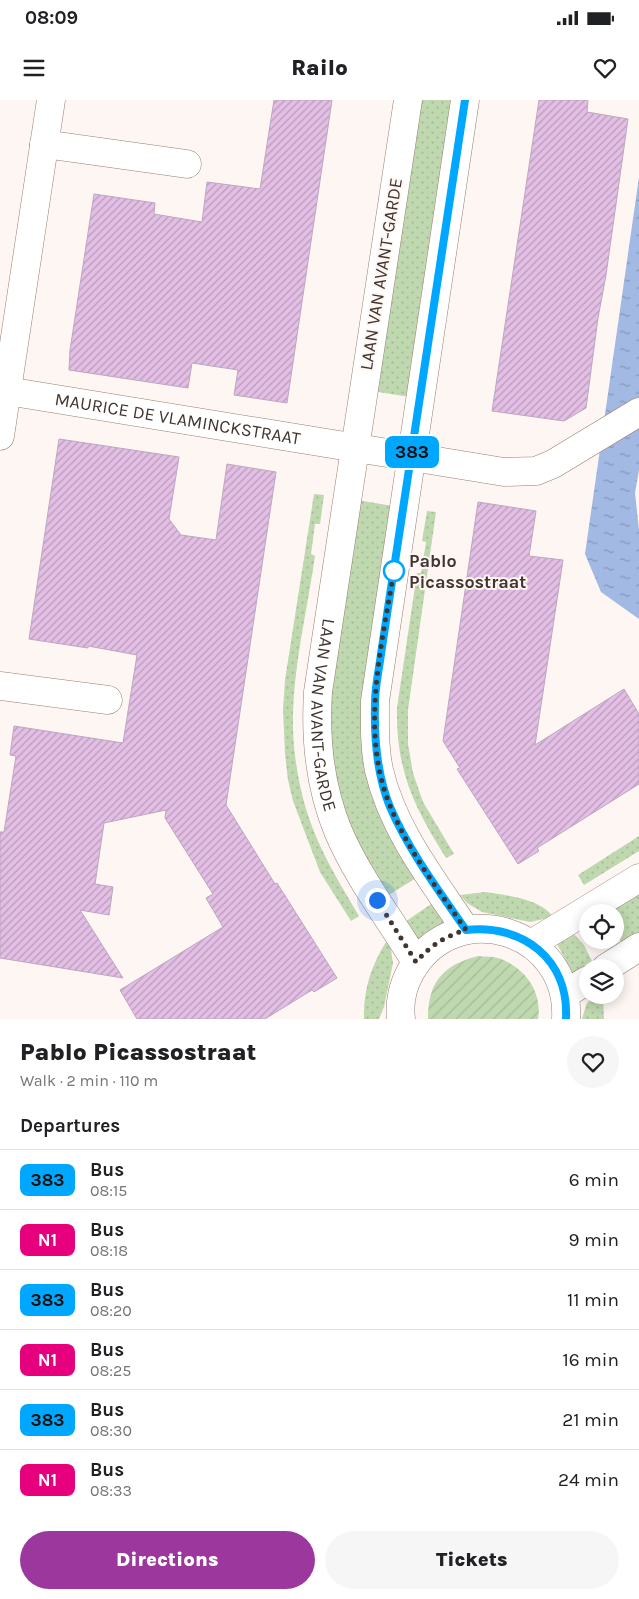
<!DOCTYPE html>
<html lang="en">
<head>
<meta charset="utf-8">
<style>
	:root { --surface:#fff; --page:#f6f6f6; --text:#202124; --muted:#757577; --line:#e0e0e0; --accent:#9c389d }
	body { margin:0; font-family:Karla,sans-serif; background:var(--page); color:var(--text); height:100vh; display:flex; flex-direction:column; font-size:19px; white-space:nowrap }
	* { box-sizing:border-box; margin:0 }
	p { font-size:16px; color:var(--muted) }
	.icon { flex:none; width:28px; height:28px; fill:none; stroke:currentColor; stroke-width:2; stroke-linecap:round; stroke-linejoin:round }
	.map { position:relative; height:919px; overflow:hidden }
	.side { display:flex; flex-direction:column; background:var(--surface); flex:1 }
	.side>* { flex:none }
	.badge { padding:0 10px; border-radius:8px; font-size:18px; line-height:32px }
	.fabs { position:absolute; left:579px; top:804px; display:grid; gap:10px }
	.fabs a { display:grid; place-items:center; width:45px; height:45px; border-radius:50%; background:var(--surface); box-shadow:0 2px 12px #0003; font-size:25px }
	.you { position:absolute; width:25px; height:25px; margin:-12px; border:4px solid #fff; border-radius:50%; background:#1a73e8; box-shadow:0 0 0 8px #1a73e833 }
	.map>.badge { position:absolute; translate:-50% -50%; box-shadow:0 0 0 2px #fff }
	h2 { padding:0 20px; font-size:19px; line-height:45px }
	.round { display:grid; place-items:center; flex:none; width:52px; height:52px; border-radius:26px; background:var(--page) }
	.overview { display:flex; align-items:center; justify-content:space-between; height:85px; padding:0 20px }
	h1 { font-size:24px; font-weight:800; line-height:38px }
	.action { display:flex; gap:10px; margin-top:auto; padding:10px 20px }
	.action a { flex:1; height:58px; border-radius:30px; background:var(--accent); color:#fff; font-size:20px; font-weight:800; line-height:58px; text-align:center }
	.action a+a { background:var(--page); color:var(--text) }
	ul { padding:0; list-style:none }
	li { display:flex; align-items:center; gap:15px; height:60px; padding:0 20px; border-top:1px solid var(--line) }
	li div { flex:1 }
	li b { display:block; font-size:19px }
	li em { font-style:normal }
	li .badge { min-width:55px; font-weight:700; text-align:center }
	.status { display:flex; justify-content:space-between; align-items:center; height:35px; padding:0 25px; background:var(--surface); direction:ltr }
	.status svg { height:14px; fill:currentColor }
	header { display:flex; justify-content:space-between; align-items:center; height:65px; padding:0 20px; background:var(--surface); font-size:22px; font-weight:800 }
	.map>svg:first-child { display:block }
	.grass { fill:url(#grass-dots) }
	.garden { fill:url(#garden-furrows) }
	.water { fill:url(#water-ripples) }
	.building { fill:url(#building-hatch); stroke:#bda7be }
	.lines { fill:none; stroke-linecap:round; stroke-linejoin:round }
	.street-casing { stroke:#9b7e70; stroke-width:29 }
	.secondary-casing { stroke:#9b7e70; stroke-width:29 }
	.street { stroke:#fff; stroke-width:28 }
	.secondary { stroke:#fff; stroke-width:28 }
	.line-casing { stroke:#fff; stroke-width:11 }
	.line { stroke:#00a7ff; stroke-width:8 }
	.walk { stroke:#42352f; stroke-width:5; stroke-dasharray:0 9 }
	.stop-dot { fill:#fff; stroke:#00a7ff; stroke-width:2.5 }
	.labels { text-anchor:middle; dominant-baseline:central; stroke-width:4; stroke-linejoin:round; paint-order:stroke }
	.street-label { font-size:18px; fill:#42352f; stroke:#fdf6f3 }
	.stop-label { font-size:18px; font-weight:bold; fill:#42352f; stroke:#fdf6f3; text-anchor:start }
</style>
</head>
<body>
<div class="status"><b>08:09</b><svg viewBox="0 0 49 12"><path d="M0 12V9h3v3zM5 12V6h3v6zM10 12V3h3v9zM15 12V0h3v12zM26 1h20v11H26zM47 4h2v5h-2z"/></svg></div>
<header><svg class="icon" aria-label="menu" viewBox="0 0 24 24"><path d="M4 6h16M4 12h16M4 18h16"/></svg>Railo<svg class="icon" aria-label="heart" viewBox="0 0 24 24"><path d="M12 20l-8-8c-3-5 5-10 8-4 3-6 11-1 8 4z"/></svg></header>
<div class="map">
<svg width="639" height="919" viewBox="0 0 639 919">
	<defs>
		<pattern id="grass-dots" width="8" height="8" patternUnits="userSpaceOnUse" patternTransform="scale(1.25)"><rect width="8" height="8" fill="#bfd8af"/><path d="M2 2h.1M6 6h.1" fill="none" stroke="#a5ba97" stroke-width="1.8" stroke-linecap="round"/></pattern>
		<pattern id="garden-furrows" width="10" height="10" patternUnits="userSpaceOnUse" patternTransform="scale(1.25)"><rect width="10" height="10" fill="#bfd8af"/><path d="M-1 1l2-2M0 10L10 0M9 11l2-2" fill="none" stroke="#a5ba97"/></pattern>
		<pattern id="water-ripples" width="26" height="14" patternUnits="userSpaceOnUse" patternTransform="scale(1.25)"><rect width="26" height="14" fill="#a1b9e3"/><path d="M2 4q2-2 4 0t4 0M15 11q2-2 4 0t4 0" fill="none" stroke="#8597b8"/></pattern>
		<pattern id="building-hatch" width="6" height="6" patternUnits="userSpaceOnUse" patternTransform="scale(1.25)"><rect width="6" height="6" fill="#e3bee5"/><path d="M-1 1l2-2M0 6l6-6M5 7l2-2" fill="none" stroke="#ba9bba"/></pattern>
	</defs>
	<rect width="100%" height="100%" fill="#fdf6f3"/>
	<!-- grass -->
	<path class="grass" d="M416 0H453L410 297 372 291Z
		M314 394 324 395 320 424H315L311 454 315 456C307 512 292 571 293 629 294 662 301 698 313 729 325 760 342 787 359 816L351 821 320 772 293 701 288 680 285 654 283 610 285 580Z
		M357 400 393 406 363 604 418 777 387 796 363 761 339 704 327 629Z
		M427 411 436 412 408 610V644L413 673 423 702 454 754 446 758C414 707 396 671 397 608L417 473H421L426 442 422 441Z
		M639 736V751L584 785 578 775Z
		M639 790V834L622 844 615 832V812H603Z
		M485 792C506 795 541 799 553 817L530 822 482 812 467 803 460 795Z
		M434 802 446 822 432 830 416 841 405 822Z
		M572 832 584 845 592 861 573 874 556 842Z
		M386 842 390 844 393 863 384 907 379 919H364C363 891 371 866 386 842Z
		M593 895H603L604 919H582L586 905Z"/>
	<!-- garden -->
	<path class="garden" d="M478 856C485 857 492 856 498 858 524 866 543 892 538 919H428C428 882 443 865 478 856Z"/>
	<!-- water -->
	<path class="water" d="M639 77V370L635 393 639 430V519L601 492 585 454Z"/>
	<!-- building -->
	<path class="building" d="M274 0H332L287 303 234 295 238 270 192 263 188 288 69 270 70 250 94 94 155 103 154 114 202 122 207 82 260 89Z
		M539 0H588L587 12 628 19 606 175 598 218 586 308 564 321 492 311Z
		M59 339 179 357 169 419 181 435 216 440 227 364 276 372 226 705 275 784 277 783 337 878 314 892 312 890 265 919H137L120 890 223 827 206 798 213 794 165 718 166 710 104 723 95 784 113 787 109 815 80 810 123 878 0 858V732H4L16 656 10 655 14 626 123 643 137 555 88 546V548L29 539Z
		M478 402 536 411 529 456 563 460 535 645 624 589 639 614V684L537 748 539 751 518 764 457 669 460 668 443 641Z"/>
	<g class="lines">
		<!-- street casing -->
		<g class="street-casing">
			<g id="street">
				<path d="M44 44 187 64"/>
				<path id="s1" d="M0 292 7 291 504 372 536 371 553 364 639 312"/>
				<path d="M0 336 51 0"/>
				<path d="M0 586 108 600"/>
				<path d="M531 844 639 778"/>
				<path d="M606 868 639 847"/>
				<path d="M565 894 588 880"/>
			</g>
		</g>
		<!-- secondary casing -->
		<g class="secondary-casing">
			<g id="secondary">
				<path id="s2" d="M408 0 318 592C315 639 320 687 338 731 358 778 390 819 416 862"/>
				<path d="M465 0 375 601C375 624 374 647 379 670 393 730 432 779 466 830"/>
				<path d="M401 919C399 903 403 885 411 871 456 794 571 830 566 919"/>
			</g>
		</g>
		<!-- street -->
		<use href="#street" class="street"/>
		<!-- secondary -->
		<use href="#secondary" class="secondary"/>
	</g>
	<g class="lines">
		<!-- line casing -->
		<g class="line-casing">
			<path id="line" d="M465 0 381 554C379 570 375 586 375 603 374 637 377 675 390 707 409 751 439 791 466 830 523 824 569 859 566 919"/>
		</g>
		<!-- line -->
		<use href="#line" class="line"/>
		<!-- walk -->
		<path class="walk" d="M377 800 416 862C430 846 445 836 466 830 439 791 409 752 391 708 358 631 383 542 395 464L394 471"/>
	</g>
	<!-- markers -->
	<circle class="stop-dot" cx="394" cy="471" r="10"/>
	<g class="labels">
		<!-- street labels -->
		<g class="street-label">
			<text transform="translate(381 174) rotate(-81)">LAAN VAN AVANT-GARDE</text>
			<text stroke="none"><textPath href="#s1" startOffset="180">MAURICE DE VLAMINCKSTRAAT</textPath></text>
			<text stroke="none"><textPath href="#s2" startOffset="622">LAAN VAN AVANT-GARDE</textPath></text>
		</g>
		<!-- stop labels -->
		<g class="stop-label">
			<text x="409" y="461">Pablo<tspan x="409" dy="21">Picassostraat</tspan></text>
		</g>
	</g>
</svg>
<div class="fabs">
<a><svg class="icon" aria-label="locate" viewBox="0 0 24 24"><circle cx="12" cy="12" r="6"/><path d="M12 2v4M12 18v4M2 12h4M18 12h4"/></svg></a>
<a><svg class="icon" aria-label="layers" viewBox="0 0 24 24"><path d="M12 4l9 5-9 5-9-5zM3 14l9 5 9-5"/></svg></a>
</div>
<div class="you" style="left:377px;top:800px"></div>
<b class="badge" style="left:412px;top:352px;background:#00a7ff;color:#111">383</b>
</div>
<section class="side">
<div class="overview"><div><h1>Pablo Picassostraat</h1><p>Walk · 2 min · 110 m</p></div><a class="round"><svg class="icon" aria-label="heart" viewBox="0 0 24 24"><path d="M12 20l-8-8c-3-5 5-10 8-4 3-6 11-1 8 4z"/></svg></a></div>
<h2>Departures</h2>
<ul>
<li><span class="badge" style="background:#00a7ff;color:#111">383</span><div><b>Bus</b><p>08:15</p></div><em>6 min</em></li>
<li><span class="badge" style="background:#e6007e;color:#fff">N1</span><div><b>Bus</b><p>08:18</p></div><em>9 min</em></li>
<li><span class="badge" style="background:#00a7ff;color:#111">383</span><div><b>Bus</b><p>08:20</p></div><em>11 min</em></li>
<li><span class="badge" style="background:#e6007e;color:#fff">N1</span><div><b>Bus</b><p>08:25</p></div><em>16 min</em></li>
<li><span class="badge" style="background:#00a7ff;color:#111">383</span><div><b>Bus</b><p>08:30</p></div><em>21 min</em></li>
<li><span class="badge" style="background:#e6007e;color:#fff">N1</span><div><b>Bus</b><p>08:33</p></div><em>24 min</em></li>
</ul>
<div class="action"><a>Directions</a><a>Tickets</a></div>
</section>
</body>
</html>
